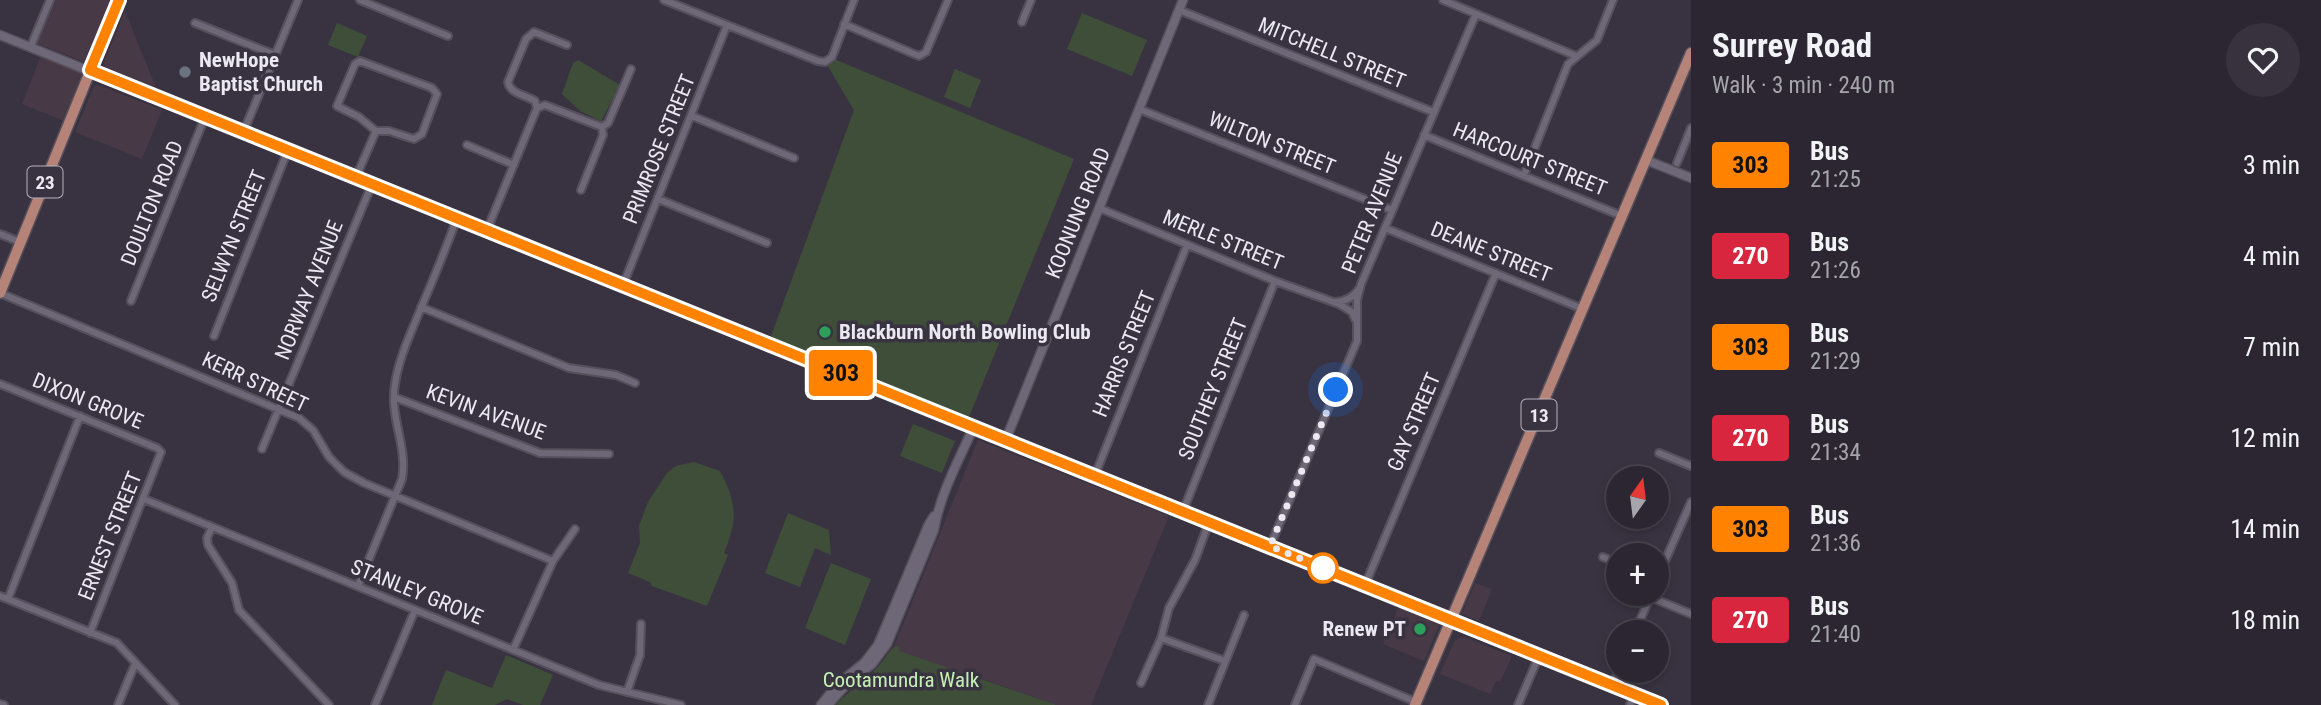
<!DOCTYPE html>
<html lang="en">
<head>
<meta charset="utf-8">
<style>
	:root { --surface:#2b2631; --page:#37323d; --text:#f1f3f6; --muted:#a6a5ab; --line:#47434d }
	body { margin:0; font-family:"Roboto Condensed",sans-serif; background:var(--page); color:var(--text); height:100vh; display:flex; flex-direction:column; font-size:26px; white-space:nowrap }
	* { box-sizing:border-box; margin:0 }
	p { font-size:23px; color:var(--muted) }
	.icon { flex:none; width:38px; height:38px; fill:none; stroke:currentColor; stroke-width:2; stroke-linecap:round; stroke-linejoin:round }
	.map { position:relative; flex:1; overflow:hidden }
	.panel { display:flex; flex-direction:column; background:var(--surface); width:630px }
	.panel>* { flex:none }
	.badge { padding:0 14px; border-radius:5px; font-size:24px; line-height:46px }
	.needle { width:46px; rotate:14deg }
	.buttons { position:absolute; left:1606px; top:466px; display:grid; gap:14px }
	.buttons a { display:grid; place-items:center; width:63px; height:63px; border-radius:50%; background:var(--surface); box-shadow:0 4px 10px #0003,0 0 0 2px var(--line); font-size:35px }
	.you { position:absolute; width:35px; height:35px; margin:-18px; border:5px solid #fff; border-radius:50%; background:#1a73e8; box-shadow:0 0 0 10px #1a73e833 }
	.map>.badge { position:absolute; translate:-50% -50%; box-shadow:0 0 0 4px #fff }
	.round { display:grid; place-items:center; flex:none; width:74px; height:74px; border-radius:37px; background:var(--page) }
	.headline { display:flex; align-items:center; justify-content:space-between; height:119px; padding:0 21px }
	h1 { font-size:33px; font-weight:700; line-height:52px }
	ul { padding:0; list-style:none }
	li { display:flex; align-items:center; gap:21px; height:91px; padding:0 21px }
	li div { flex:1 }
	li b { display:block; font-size:26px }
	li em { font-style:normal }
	li .badge { min-width:77px; font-weight:700; text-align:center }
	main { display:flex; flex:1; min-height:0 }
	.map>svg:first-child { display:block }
	.commercial { fill:#473946 }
	.green { fill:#3f4e39 }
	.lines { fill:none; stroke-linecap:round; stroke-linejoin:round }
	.street-casing { stroke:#55505c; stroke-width:10 }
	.secondary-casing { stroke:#55505c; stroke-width:11 }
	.primary-casing { stroke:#55505c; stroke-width:13 }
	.street { stroke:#6d6777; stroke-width:6 }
	.secondary { stroke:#6d6777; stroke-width:8 }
	.primary { stroke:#b58378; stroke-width:10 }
	.line-casing { stroke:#fff; stroke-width:16 }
	.line { stroke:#ff8200; stroke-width:10 }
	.walk { stroke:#ebe8f1; stroke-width:7; stroke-dasharray:0 12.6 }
	.worship-dot { fill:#6b7280; stroke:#393341; stroke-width:2.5 }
	.leisure-dot { fill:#2e9e5b; stroke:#393341; stroke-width:2.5 }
	.stop-dot { fill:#fff; stroke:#ff8200; stroke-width:3.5 }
	.labels { text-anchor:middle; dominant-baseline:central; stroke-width:7; stroke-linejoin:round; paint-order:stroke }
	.shield { fill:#393341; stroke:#b6b2bc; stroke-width:2 }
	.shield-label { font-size:19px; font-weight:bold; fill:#ebe8f1 }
	.street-label { font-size:21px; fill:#ebe8f1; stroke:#393341 }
	.poi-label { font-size:21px; font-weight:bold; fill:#ebe8f1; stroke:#393341; text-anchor:start }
	.park-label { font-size:21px; fill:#c5f0b4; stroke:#393341 }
</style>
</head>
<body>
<main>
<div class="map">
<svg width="1691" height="705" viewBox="0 0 1691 705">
	<rect width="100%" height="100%" fill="#393341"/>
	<!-- commercial -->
	<path class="commercial" d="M52 0H113L87 63 36 43Z
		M125 11 139 46 156 87 105 67 104 62Z
		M41 56 82 73 64 121 22 104Z
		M98 85 162 110 142 159 75 132 94 86Z
		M978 440 1169 516 1091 705H1057L971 675 970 677 892 651Z
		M1475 583 1492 589 1479 621 1462 614Z
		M1399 606 1440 624 1424 661 1383 644Z
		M1464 637 1512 656 1500 682 1496 681 1490 694 1440 674 1455 640Z"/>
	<!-- green -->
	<path class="green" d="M1082 13 1147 40 1132 76 1067 49Z
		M337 23 367 36 358 57 328 45Z
		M834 59 1074 159 969 417 770 339 854 110 826 63Z
		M578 60 620 85 601 121 580 111 562 94 573 63Z
		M955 69 981 80 970 108 944 97Z
		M913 424 955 441 942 473 900 456Z
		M694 462 720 471C737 504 738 519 724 553L728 555 707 606 652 586 650 582 628 573 640 543 639 526 648 502 667 473 676 466Z
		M788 513 829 530 831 555 815 548 800 587 765 573Z
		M831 563 871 579 845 645 805 628Z
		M897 646 900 647 899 651 1057 705H836C850 689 869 679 882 662 887 656 889 649 897 646Z
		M506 655 553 675 540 705H523L507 699 495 705H432L446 670 492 688Z"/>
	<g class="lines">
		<!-- street casing -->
		<g class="street-casing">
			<path id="street" d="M360 0 448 36
				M664 0 818 61 825 62 832 57 854 0
				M1443 0 1576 56
				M1179 10 1433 112
				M1022 22 1031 0
				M195 23 275 55
				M844 24 919 56 926 52 948 0
				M31 46 50 0
				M360 61 432 88 437 94 422 134 414 139 389 131H376L359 117 337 106 355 64Z
				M537 108 535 101C526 95 510 94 508 82L526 39 534 32 567 45
				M1139 109 1392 210
				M692 116 794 158
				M243 133 298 0
				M1424 135 1622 216
				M467 145 514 165
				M1677 163 1691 128
				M1524 175 1568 64 1597 40 1613 0
				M356 177 376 131
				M581 190 603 135 602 127 608 123 631 69
				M658 199 767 243
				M1099 208 1275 281 1339 304 1352 312 1355 319
				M1385 228 1583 309
				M487 230 537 108 545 105 602 127
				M0 234 20 242
				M623 285 727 25
				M0 293 299 418 313 430 329 457 344 472 364 483 553 561
				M131 301 205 117
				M1336 302C1347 301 1353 297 1359 289
				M421 307 569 368 616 375 635 383
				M214 336 288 150
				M0 384 157 448 161 452 90 633
				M394 397 540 453 609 454
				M262 449 372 184
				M1659 453 1691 466
				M1095 475 1187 245
				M144 499 599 685 681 705
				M1183 511 1275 281
				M212 527 207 538 208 545 232 583 239 610 329 705
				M1270 546 1357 341V300L1361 284 1476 14
				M1603 557 1619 564
				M1657 579 1691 502
				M1365 585 1496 273
				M358 586 402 479C408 446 389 417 395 384 399 357 411 333 421 308 434 278 446 248 457 218
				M0 596 117 643 175 705
				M1650 597 1691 614
				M8 599 80 416
				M1635 632 1651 595
				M1161 638 1225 661
				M513 650 553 561 575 529
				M1141 683 1161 638 1169 608 1195 560 1209 522
				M1612 685 1619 670
				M627 692 640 655 641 624
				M0 704 4 705
				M118 705 135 664
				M375 705 415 610
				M1208 705 1244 615
				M1295 705 1314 659 1416 702
				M1518 705 1539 656
				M1630 705 1634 694"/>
		</g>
		<!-- secondary casing -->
		<g class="secondary-casing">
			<path id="secondary" d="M0 35 1661 705
				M1646 160 1691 178
				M1006 439 1183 0
				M821 705 837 685 865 662 878 645 929 524 934 516
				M828 705 844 687 872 664 887 644 934 530C940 494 959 460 974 426"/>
		</g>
		<!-- primary casing -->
		<g class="primary-casing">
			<path id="primary" d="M0 293 119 0
				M1415 705 1691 53"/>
		</g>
		<!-- street -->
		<use href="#street" class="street"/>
		<!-- secondary -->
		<use href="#secondary" class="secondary"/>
		<!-- primary -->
		<use href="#primary" class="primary"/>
	</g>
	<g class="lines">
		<!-- line casing -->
		<g class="line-casing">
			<path id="line" d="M119 0 90 70 1661 705"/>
		</g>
		<!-- line -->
		<use href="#line" class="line"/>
		<!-- walk -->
		<path class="walk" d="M1323 568 1270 546 1336 390"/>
	</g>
	<!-- markers -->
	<circle class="worship-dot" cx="185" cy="72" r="7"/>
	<g class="leisure-dot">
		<circle cx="825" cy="332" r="7"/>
		<circle cx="1420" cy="629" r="7"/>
	</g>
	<circle class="stop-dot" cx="1323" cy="568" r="14"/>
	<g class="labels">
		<!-- shield labels -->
		<g class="shield">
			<rect x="27.5" y="166.5" width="35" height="31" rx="5"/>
			<rect x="1521.5" y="399.5" width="35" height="31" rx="5"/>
		</g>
		<g class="shield-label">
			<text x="45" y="182">23</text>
			<text x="1539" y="415">13</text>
		</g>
		<!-- street labels -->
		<g class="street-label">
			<text transform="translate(1332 53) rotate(22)">MITCHELL STREET</text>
			<text transform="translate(1272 143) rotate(22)">WILTON STREET</text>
			<text transform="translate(659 149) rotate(-68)">PRIMROSE STREET</text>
			<text transform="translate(1530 159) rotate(22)">HARCOURT STREET</text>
			<text transform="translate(152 203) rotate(-68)">DOULTON ROAD</text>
			<text transform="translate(1078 213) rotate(-68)">KOONUNG ROAD</text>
			<text transform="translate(1372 213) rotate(-68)">PETER AVENUE</text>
			<text transform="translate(234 236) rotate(-68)">SELWYN STREET</text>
			<text transform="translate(1223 240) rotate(22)">MERLE STREET</text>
			<text transform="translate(1491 252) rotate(22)">DEANE STREET</text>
			<text transform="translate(309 290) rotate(-68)">NORWAY AVENUE</text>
			<text transform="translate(1124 354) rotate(-68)">HARRIS STREET</text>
			<text transform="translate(255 382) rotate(25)">KERR STREET</text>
			<text transform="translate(1213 389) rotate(-68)">SOUTHEY STREET</text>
			<text transform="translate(88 401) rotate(22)">DIXON GROVE</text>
			<text transform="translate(486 412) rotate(20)">KEVIN AVENUE</text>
			<text transform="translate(1414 422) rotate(-67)">GAY STREET</text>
			<text transform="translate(110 536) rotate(-68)">ERNEST STREET</text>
			<text transform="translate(417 592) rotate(22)">STANLEY GROVE</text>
		</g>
		<!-- poi labels -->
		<g class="poi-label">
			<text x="199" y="60">NewHope<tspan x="199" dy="24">Baptist Church</tspan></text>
			<text x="839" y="332">Blackburn North Bowling Club</text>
			<text x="1406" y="629" text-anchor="end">Renew PT</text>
		</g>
		<!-- park labels -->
		<g class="park-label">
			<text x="901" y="680">Cootamundra Walk</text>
		</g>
	</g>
</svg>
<div class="buttons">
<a><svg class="needle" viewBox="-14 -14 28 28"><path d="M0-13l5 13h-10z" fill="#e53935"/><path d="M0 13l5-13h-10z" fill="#a6a5ab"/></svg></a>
<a>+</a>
<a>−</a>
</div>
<div class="you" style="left:1336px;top:390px"></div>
<b class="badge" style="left:841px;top:373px;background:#ff8200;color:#111">303</b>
</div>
<section class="panel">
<div class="headline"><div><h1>Surrey Road</h1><p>Walk · 3 min · 240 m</p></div><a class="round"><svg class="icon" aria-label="heart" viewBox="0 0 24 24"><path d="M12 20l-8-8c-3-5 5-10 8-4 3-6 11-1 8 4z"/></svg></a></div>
<ul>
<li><span class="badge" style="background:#ff8200;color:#111">303</span><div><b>Bus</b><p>21:25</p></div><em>3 min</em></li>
<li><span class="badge" style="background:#d7263d;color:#fff">270</span><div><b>Bus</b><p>21:26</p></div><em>4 min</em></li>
<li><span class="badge" style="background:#ff8200;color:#111">303</span><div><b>Bus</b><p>21:29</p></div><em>7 min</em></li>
<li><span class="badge" style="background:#d7263d;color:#fff">270</span><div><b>Bus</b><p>21:34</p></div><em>12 min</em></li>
<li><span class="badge" style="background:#ff8200;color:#111">303</span><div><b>Bus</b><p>21:36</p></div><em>14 min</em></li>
<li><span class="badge" style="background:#d7263d;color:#fff">270</span><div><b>Bus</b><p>21:40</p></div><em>18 min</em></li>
</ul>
</section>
</main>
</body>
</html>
